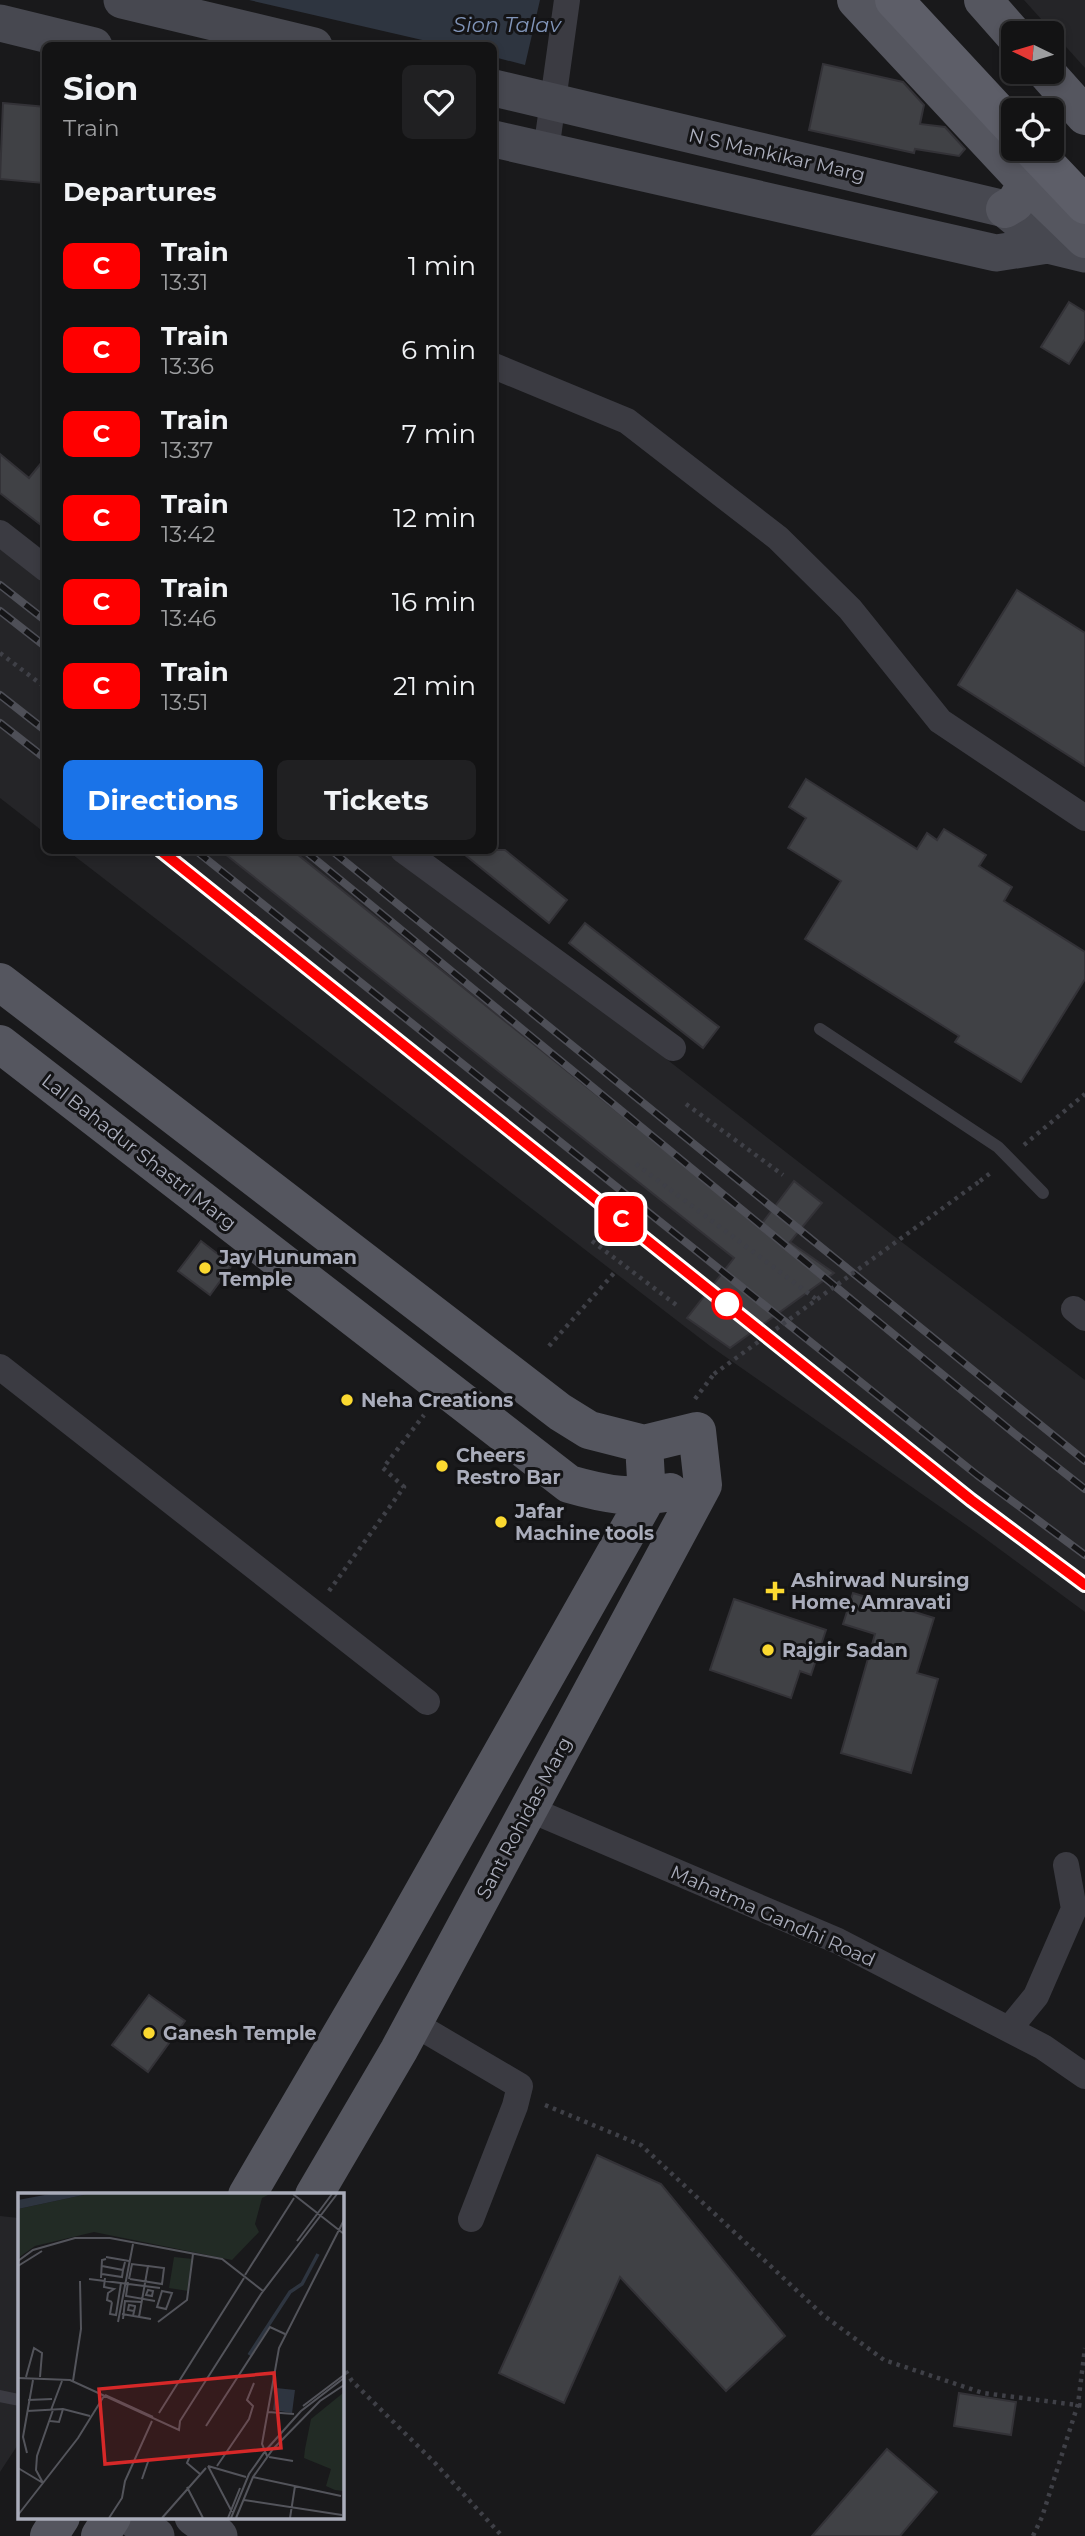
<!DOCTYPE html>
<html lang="en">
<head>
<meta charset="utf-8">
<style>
	:root { --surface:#131314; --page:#202022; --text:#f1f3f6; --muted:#9d9ea0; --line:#323234; --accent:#1a73e8 }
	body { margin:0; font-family:Montserrat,sans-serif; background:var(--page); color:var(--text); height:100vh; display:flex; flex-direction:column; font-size:26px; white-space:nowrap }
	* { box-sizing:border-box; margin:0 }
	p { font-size:23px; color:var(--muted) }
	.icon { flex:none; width:38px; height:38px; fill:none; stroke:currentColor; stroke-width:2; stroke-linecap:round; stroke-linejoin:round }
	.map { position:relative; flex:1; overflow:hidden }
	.side { position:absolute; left:42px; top:42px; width:455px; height:812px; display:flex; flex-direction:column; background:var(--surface); border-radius:10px; box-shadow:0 4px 10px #0003,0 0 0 2px var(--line) }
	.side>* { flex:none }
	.badge { padding:0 14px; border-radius:10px; font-size:24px; line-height:46px }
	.needle { width:46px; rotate:275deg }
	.controls { position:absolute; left:1001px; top:21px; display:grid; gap:14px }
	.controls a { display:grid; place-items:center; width:63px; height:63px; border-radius:10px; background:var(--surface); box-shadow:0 4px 10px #0003,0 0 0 2px var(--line); font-size:35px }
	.map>.badge { position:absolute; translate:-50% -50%; box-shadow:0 0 0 4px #fff }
	h2 { padding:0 21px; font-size:26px; line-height:63px }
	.round { display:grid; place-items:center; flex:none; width:74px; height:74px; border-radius:10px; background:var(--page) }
	.head { display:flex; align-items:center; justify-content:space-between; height:119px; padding:0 21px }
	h1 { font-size:33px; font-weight:700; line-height:52px }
	.button { display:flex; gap:14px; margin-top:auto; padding:14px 21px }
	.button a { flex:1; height:80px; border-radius:10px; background:var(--accent); color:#fff; font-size:28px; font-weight:700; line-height:80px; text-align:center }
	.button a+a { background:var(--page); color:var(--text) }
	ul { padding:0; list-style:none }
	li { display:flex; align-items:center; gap:21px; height:84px; padding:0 21px }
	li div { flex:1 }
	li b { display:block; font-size:26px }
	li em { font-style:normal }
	li .badge { min-width:77px; font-weight:700; text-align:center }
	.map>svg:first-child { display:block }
	.built { fill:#252528 }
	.water { fill:#2e3540 }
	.building { fill:#404145; stroke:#333237; stroke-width:2 }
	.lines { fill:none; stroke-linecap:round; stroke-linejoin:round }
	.path { stroke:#3f4047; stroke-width:4.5; stroke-dasharray:3.5 5; stroke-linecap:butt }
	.service { stroke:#3b3b42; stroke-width:12 }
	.minor { stroke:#3b3b42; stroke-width:26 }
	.secondary { stroke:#474850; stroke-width:37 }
	.primary { stroke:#55565f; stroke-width:38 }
	.trunk { stroke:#5d5e68; stroke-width:38 }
	.rail-casing { stroke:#4e4f57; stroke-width:8 }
	.rail { stroke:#141416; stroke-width:5; stroke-dasharray:16; stroke-linecap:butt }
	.path-bridge { stroke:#3f4047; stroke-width:4.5; stroke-dasharray:3.5 5; stroke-linecap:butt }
	.line-casing { stroke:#fff; stroke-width:16 }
	.line { stroke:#f00; stroke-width:10 }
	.poi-dot { fill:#fbd930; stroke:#141416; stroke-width:2.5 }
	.stop-dot { fill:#fff; stroke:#f00; stroke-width:3.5 }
	.labels { text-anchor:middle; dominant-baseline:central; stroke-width:6; stroke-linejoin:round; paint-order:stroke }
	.street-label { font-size:19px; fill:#aaadbb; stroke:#141416 }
	.poi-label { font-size:19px; font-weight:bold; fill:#aaadbb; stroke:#141416; text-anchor:start }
	.water-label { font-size:21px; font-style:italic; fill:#8094b8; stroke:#141416 }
	.inset-river { fill:none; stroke:#2e3540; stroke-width:3.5 }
	.inset-road { fill:none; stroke:#53545b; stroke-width:2 }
	.view { fill:#d62828; fill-opacity:0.15; stroke:#d62828; stroke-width:3.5 }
	.inset-edge { fill:none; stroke:#aaadbb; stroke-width:3.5 }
</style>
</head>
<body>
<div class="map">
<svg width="1085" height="2536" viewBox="0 0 1085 2536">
	<rect width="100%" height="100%" fill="#19191b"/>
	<!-- built -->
	<path class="built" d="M1024 0H1085V68Z
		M0 530 45 566V833L0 798Z
		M68 851H399L899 1240 1085 1380V1612L979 1534 710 1346Z
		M0 2216 19 2218V2443L0 2472Z"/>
	<!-- water -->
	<path class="water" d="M249 0H540L525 65 494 57V46L444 45Z"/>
	<!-- building -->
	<path class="building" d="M823 64 903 82 924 105 920 124 945 127 965 149 959 156 915 149 914 153 809 130Z
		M3 103 46 107 43 183 0 179Z
		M1069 302 1085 312V339L1069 364 1041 347Z
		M0 454 29 478 46 457V529L0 493Z
		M1017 590 1085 633V766L958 685Z
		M806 779 917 849 927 833 937 840 944 829 986 855 979 866 1012 887 1004 901 1085 952V979L1021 1082 955 1042 959 1036 805 939 841 881 788 848 806 818 789 807Z
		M220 850H292L760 1226 794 1181 822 1203 790 1242 834 1273 730 1348 687 1318 734 1258Z
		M459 850H505L567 900 549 923Z
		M585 923 719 1027 703 1048 569 943Z
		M201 1241 232 1265 210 1295 178 1271Z
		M853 1593 934 1618 917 1673 938 1679 911 1773 841 1753 875 1634 843 1624Z
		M734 1599 826 1630 811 1675 800 1671 791 1698 710 1670Z
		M149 1995 185 2021 148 2072 112 2045Z
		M597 2155 661 2184 785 2336 726 2391 620 2277 564 2403 499 2373Z
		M959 2393 1016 2402 1011 2435 954 2426Z
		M887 2449 937 2492 900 2536H812Z"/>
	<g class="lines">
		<!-- path -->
		<path class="path" d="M0 653 46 688
			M686 1104 783 1175
			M1024 1145 1085 1094
			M636 1164 816 1299
			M980 1181 993 1171
			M592 1241 679 1307
			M549 1346 615 1272
			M695 1399 714 1374
			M329 1591 404 1487 383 1468 424 1415
			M545 2105 641 2145 823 2315 884 2360 983 2393 1085 2406
			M341 2364 352 2381 435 2463 502 2536
			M1033 2536 1042 2517 1078 2404 1085 2348"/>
		<!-- service -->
		<path class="service" d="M820 1029 998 1147 1043 1193
			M0 2396 19 2400"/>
		<!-- minor -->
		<path class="minor" d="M546 151 567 0
			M494 366 627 421 778 538 850 609 940 721 1085 818
			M0 533 46 569
			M403 850 673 1048
			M1074 1309 1085 1318
			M0 1367 427 1702
			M529 1809 838 1941 1043 2047 1085 2076
			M413 2023 520 2086 515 2106 471 2219
			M1009 2029 1036 1996 1074 1909 1066 1865"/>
		<!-- secondary -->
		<path class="secondary" d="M122 0 314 46
			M0 23 94 46
			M494 88 1005 209 1048 245
			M494 139 996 253 1048 245 1085 254
			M131 2517 156 2536
			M193 2517 219 2536"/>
		<!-- primary -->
		<path class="primary" d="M856 0 1027 183 1085 239
			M983 0 1013 34
			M1046 72 1085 116
			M1005 209 1015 203 1027 183
			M0 982 560 1412 589 1430 644 1444 697 1431 703 1485 399 2050 314 2195
			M0 1044 569 1484C604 1494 634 1500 670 1492
			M247 2195 387 1956 647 1497 644 1444
			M49 2536 61 2517
			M100 2536 112 2517"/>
		<!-- trunk -->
		<path class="trunk" d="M894 0 1013 128
			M1032 149 1085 205"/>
		<!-- rail casing -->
		<g class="rail-casing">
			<path id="rail" d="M0 585 46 621
				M0 611 46 647
				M0 695 46 731
				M0 723 46 759
				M160 850 971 1500 1085 1585
				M195 850 977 1475 1085 1555
				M304 850 1015 1434 1085 1489
				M331 850 1085 1461"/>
		</g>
		<!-- rail -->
		<use href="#rail" class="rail"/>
		<!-- path-bridge -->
		<path class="path-bridge" d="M714 1374 980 1181"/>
	</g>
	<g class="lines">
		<!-- line casing -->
		<g class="line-casing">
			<path id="line" d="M160 850 971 1500 1085 1585"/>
		</g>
		<!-- line -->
		<use href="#line" class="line"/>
	</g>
	<!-- markers -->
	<g class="poi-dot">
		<circle cx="205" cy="1268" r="7"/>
		<circle cx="347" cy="1400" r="7"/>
		<circle cx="442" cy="1466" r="7"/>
		<circle cx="501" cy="1522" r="7"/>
		<path d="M771.5 1580.5h7v7h7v7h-7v7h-7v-7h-7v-7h7z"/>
		<circle cx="768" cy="1650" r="7"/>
		<circle cx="149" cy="2033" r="7"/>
	</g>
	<circle class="stop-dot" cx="727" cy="1304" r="14"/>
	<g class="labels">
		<!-- street labels -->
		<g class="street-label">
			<text transform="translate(777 155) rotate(13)">N S Mankikar Marg</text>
			<text transform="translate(139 1152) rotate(38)">Lal Bahadur Shastri Marg</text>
			<text transform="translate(524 1818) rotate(-62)">Sant Rohidas Marg</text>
			<text transform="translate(773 1916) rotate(24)">Mahatma Gandhi Road</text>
		</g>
		<!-- poi labels -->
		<g class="poi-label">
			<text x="219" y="1257">Jay Hunuman<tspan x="219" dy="22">Temple</tspan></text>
			<text x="361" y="1400">Neha Creations</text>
			<text x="456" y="1455">Cheers<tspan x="456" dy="22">Restro Bar</tspan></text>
			<text x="515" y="1511">Jafar<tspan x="515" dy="22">Machine tools</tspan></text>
			<text x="791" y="1580">Ashirwad Nursing<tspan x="791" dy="22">Home, Amravati</tspan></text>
			<text x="782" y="1650">Rajgir Sadan</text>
			<text x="163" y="2033">Ganesh Temple</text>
		</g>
		<!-- water labels -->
		<g class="water-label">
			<text x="507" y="24">Sion Talav</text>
		</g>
	</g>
	<!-- overview -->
	<g transform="translate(18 2193)">
		<rect width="326" height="326" fill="#19191b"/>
		<path d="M70 1H252L244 5 237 31 241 39 214 67 76 39 17 53 0 65V16ZM156 64 175 66 170 98 151 95ZM325 200V298L317 297 308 293 313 276 286 265 287 256 293 226Z" fill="#222b25"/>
		<path d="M32 1H70L0 16V7ZM258 195 277 197 274 220 255 217Z" fill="#2e3540"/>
		<path class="inset-river" d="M231 162 272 99 284 91 300 61"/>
		<path class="inset-road" d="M275 1 326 41M279 48 314 1M88 64 111 68M0 68 15 57 57 45H92L204 66 245 98M0 73 24 58M84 73 105 77 107 69M84 81 104 84 105 77M227 82 276 5M83 85 84 67 88 66M87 85 86 94 96 96 90 100 89 107 94 109M71 86 142 95M111 86 114 71 130 73 121 124M112 86 144 91 146 75 130 73M110 89 108 103 137 108M130 97 135 98 134 103 128 102ZM144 98 154 100 148 116 139 114ZM94 109 92 121 98 122 103 90M104 121 133 126M115 123 117 114V113L111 112 110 117 116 118M105 126 107 108 123 109M100 129 115 51M140 129 169 107 175 61M8 184 16 155 24 160 22 184M0 185 52 187 161 237 162 228 243 101 319 1M55 188 63 136 62 88M87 202 135 224M10 207 34 206M285 213 326 182M33 217 44 188M9 218 45 216 72 223M250 219 276 221M141 220 226 85M32 228 41 229 45 216M188 233 252 134 267 141M9 260 5 244 15 187M172 263 169 270 182 281M249 263 244 251 261 155 326 27M251 264 275 268M190 273 214 319M190 273 228 284M199 273 231 226 235 213 229 207 236 190M0 275 25 290M235 284 323 303M124 286 131 266M25 290 18 277 19 263 35 217M169 294 185 325M226 307 324 322M0 322 60 245 86 203M91 325 104 305 107 288 134 228M144 325 188 275M210 325 222 295M213 325 231 281 248 257 283 218 326 185M218 325 235 284 255 256 302 208 326 192M272 325 277 293"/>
		<path class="view" d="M256 180 263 255 87 271 81 196Z"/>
		<rect width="326" height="326" class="inset-edge"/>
	</g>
</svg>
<div class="controls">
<a><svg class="needle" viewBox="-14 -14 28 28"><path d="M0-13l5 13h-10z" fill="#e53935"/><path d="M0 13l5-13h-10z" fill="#9d9ea0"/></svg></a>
<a><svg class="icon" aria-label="locate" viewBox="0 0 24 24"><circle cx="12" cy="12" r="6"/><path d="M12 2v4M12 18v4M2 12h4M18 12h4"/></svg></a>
</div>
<b class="badge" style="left:621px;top:1219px;background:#f00;color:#fff">C</b>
<section class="side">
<div class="head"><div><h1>Sion</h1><p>Train</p></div><a class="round"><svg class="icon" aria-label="heart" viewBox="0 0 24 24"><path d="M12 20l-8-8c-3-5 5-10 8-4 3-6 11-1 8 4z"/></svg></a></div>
<h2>Departures</h2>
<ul>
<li><span class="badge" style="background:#f00;color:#fff">C</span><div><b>Train</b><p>13:31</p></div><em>1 min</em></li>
<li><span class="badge" style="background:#f00;color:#fff">C</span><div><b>Train</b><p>13:36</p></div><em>6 min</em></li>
<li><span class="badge" style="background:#f00;color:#fff">C</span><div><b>Train</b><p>13:37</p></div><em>7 min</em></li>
<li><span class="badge" style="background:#f00;color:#fff">C</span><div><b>Train</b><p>13:42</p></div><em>12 min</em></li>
<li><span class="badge" style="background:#f00;color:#fff">C</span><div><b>Train</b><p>13:46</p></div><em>16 min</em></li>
<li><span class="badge" style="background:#f00;color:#fff">C</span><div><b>Train</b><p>13:51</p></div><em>21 min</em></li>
</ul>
<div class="button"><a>Directions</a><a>Tickets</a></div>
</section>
</div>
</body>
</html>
